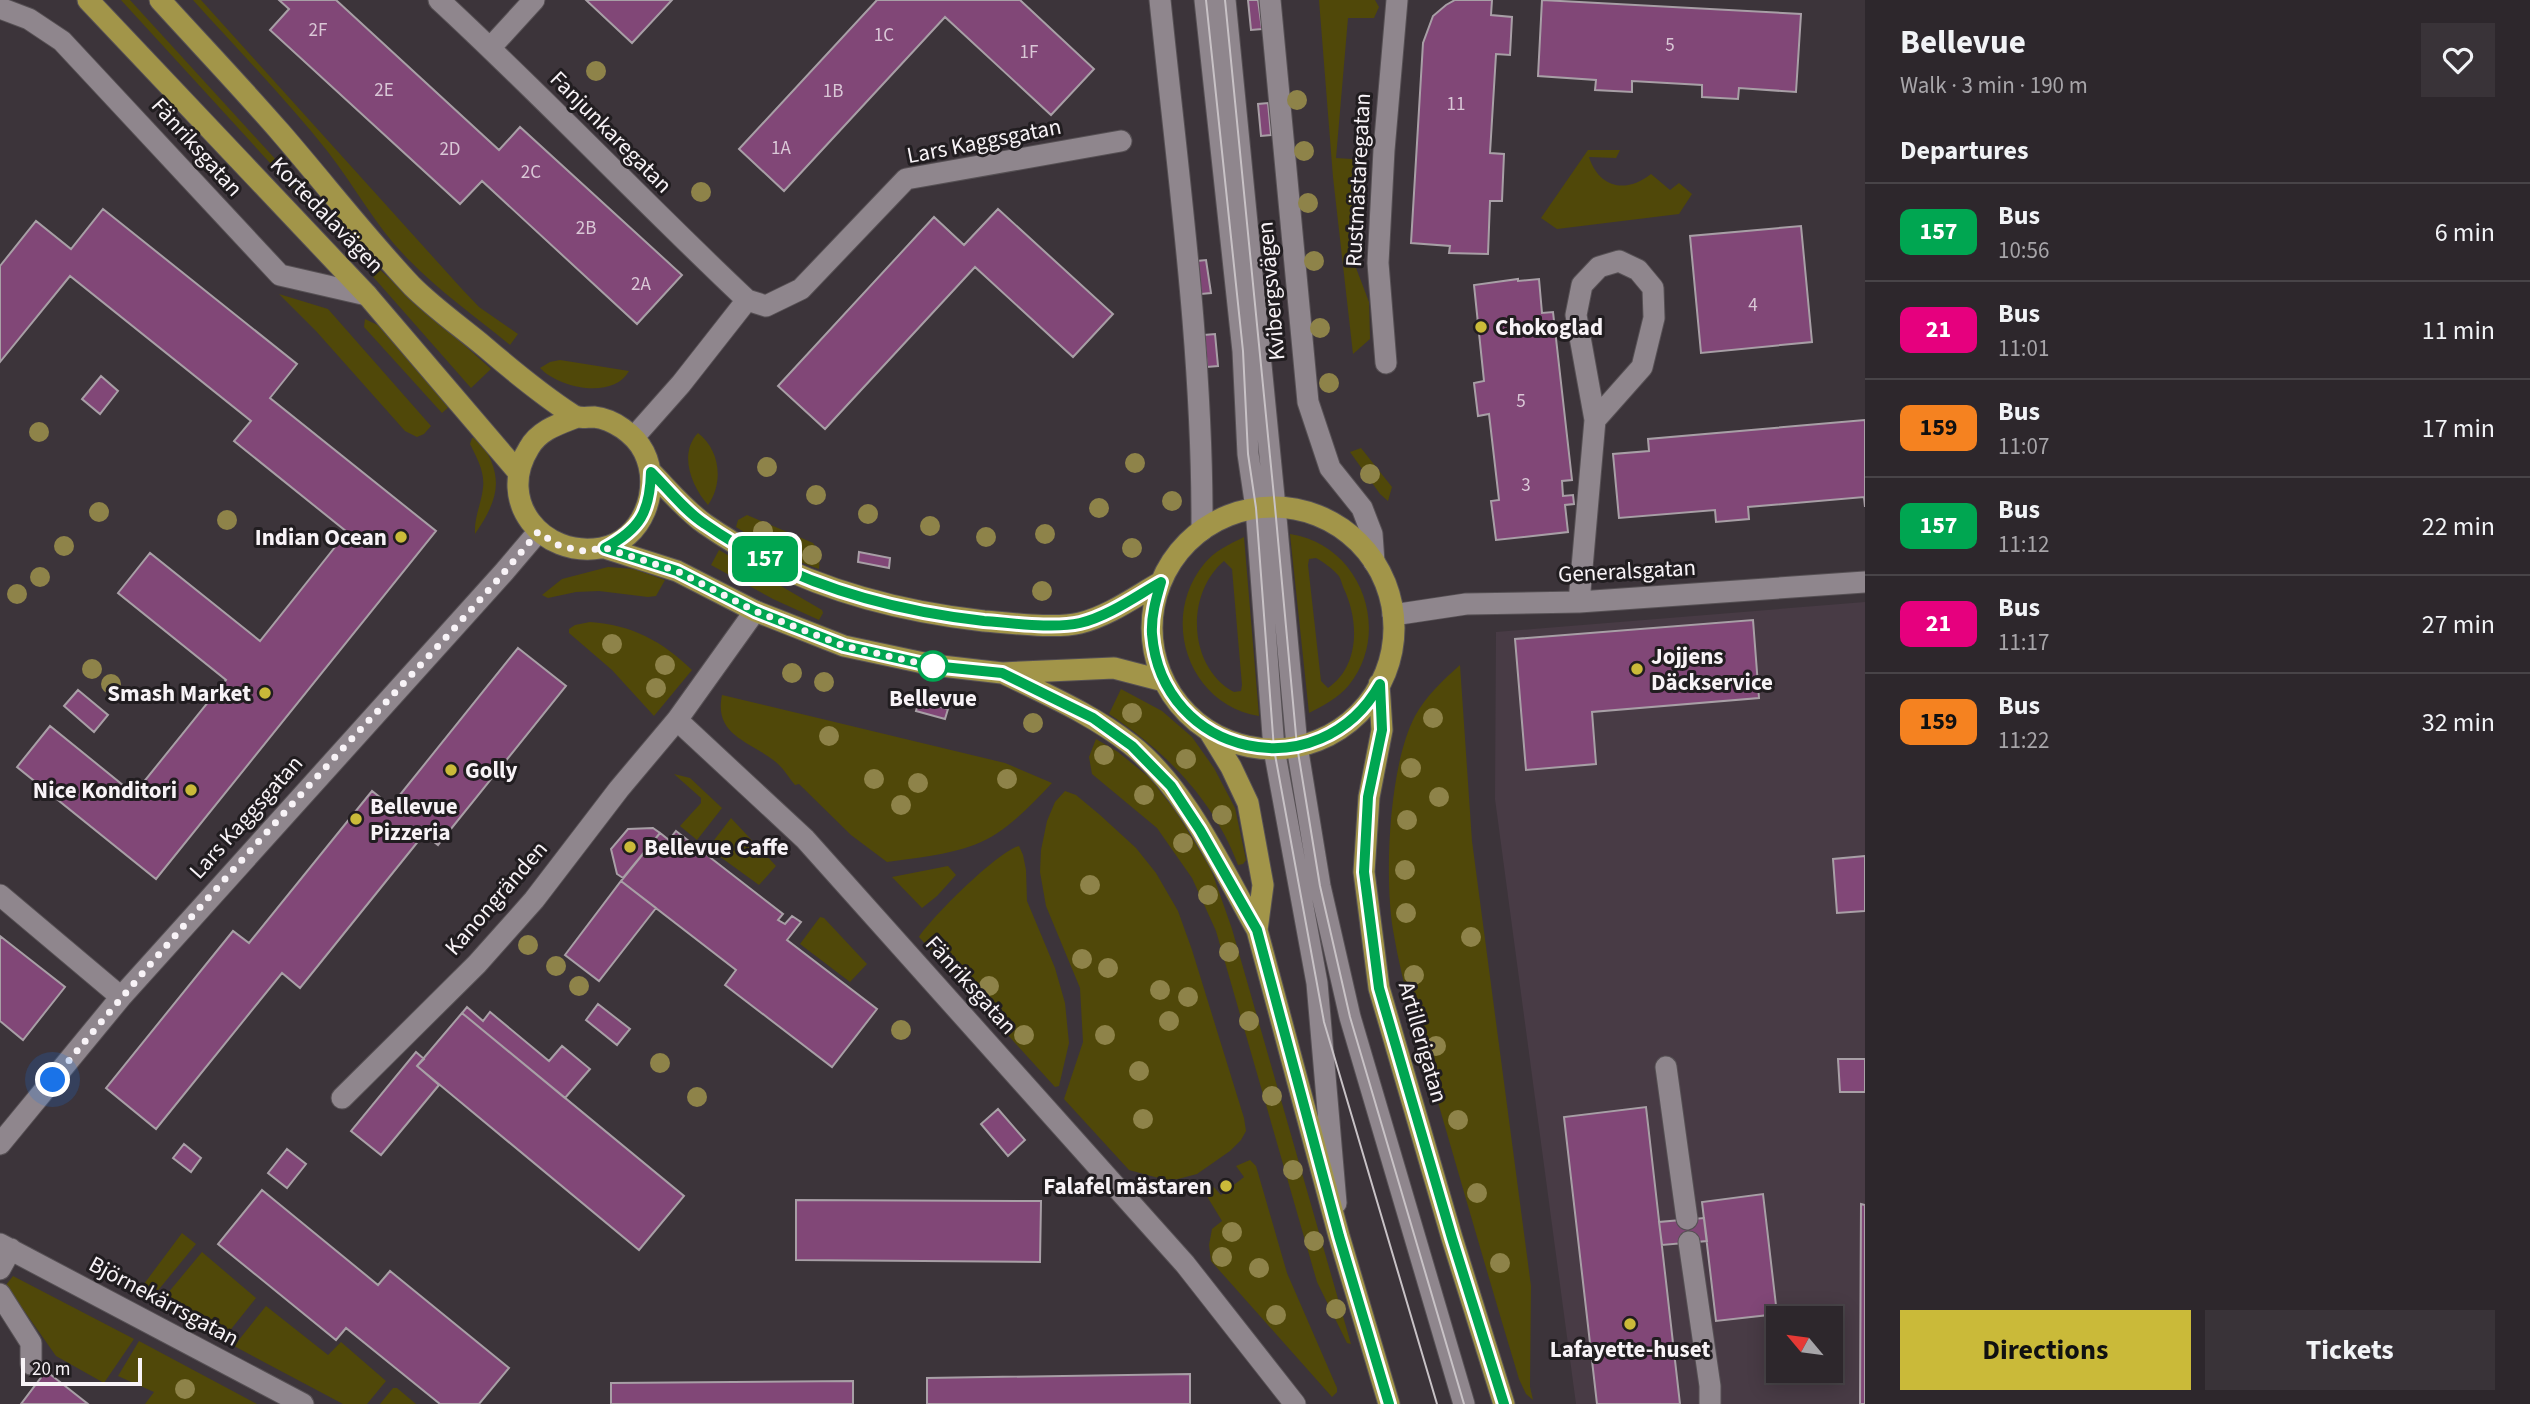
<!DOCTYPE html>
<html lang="en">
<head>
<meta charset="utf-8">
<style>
	:root { --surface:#2d272c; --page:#393338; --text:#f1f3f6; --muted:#a7a5a9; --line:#484448; --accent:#caba39 }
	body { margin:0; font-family:"Source Sans 3",sans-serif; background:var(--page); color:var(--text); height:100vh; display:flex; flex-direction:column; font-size:26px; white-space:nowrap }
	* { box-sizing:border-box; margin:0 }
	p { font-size:23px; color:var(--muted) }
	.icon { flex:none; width:38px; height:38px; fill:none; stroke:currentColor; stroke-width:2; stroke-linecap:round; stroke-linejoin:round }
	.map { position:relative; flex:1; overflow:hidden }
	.side { display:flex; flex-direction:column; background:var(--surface); width:665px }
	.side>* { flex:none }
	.badge { padding:0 14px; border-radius:10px; font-size:24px; line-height:46px }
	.needle { width:46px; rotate:299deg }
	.controls { position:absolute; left:1766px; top:1306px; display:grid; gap:14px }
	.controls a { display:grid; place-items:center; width:77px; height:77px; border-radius:0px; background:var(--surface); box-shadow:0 4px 18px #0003,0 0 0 2px var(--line); font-size:35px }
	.scale { position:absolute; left:21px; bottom:18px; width:121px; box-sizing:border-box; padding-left:7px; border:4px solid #f8f3f7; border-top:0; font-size:19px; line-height:24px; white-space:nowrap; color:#f8f3f7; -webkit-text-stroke:5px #211d20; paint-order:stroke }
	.you { position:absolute; width:35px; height:35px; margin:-18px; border:5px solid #fff; border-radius:50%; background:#1a73e8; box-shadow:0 0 0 10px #1a73e833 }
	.map>.badge { position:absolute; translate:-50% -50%; box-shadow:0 0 0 4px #fff }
	h2 { padding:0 35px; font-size:26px; line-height:63px }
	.round { display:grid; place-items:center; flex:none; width:74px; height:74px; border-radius:0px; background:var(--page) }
	.overview { display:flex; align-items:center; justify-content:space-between; height:119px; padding:0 35px }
	h1 { font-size:33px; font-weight:700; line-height:52px }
	.cta { display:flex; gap:14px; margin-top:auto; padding:14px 35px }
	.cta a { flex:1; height:80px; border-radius:0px; background:var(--accent); color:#111; font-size:28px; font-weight:700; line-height:80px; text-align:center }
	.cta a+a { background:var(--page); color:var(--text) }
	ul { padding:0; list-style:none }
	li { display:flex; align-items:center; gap:21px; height:98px; padding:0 35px; border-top:2px solid var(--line) }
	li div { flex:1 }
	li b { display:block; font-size:26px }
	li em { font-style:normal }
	li .badge { min-width:77px; font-weight:700; text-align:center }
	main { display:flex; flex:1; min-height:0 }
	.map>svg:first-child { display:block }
	.built { fill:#483b45; fill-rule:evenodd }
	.green { fill:#504809; fill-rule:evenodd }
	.building { fill:#814777; stroke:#a89fa6; stroke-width:2 }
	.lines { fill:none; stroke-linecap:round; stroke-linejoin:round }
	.minor-casing { stroke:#565054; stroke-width:23 }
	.major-casing { stroke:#565054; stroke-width:23 }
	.minor { stroke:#8f868d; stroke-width:21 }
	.major { stroke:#a29549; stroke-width:21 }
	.tram { stroke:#c8c2c6; stroke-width:2 }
	.tree { fill:#8e8349 }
	.line-casing { stroke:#fff; stroke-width:16 }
	.line { stroke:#00a651; stroke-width:10 }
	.walk { stroke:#f8f3f7; stroke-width:7; stroke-dasharray:0 12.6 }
	.poi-dot { fill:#caba39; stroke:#211d20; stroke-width:2.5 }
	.stop-dot { fill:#fff; stroke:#00a651; stroke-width:3.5 }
	.labels { text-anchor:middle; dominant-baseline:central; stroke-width:6; stroke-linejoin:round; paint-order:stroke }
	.number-label { font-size:19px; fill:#dac8d7 }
	.street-label { font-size:23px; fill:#f8f3f7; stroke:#211d20 }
	.poi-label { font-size:23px; font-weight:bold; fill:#f8f3f7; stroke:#211d20; text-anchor:start }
	.stop-label { font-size:23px; font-weight:bold; fill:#f8f3f7; stroke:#211d20 }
</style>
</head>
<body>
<main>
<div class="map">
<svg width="1865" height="1404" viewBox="0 0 1865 1404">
	<rect width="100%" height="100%" fill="#3c343a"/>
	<!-- built -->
	<path class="built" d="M1865 602V1404H1576L1495 799 1496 632ZM1778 1318H1830V1370H1778Z"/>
	<!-- green -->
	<path class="green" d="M121 0H130L361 253 491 369 471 388 346 246Z
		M193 0H201L461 288 479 307 518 334 510 345C476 317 439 291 408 259 376 227 356 188 328 152 286 99 238 50 193 0Z
		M1319 0H1375L1379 7 1374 18H1348L1336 158 1367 160 1364 169 1353 185V260L1369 302 1370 339 1353 354 1333 177Z
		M1588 150H1620L1616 158 1589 157C1599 188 1626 194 1651 174L1670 190 1679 183 1692 194 1679 214 1557 229 1541 218Z
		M279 294 328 309 431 426 424 434 417 437 405 431 316 331Z
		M365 319 386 329 451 405 442 413 364 327Z
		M560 360 629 371C613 400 559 388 540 368L550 362Z
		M698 433C720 450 724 482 708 505 692 487 678 454 698 433Z
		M477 436C504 475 501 496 475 534 474 517 481 505 483 488 485 472 477 458 470 444L472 438Z
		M1361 448 1392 487 1388 501 1380 494 1350 452Z
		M747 515 813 543 820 553 819 569 778 554 736 527 738 520Z
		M1290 534C1360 544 1393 630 1349 685 1338 698 1323 706 1309 713ZM1316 558C1323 562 1332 568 1338 575 1341 578 1342 585 1344 589 1359 621 1360 666 1328 688L1321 681 1308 565 1309 559Z
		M1244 537 1259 716C1189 705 1159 619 1204 564 1214 551 1230 544 1244 537ZM1224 561 1232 569 1242 685 1241 691 1234 692C1188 667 1185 594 1224 561Z
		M719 550 822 610 823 613 819 620 773 599 711 565Z
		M608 567 634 569 665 580 656 596 648 597 599 591 576 592 548 598 542 595 562 579Z
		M590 622C632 625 662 641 692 670L654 716 612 670 569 633V629L575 625Z
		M1460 665 1472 841 1531 1286 1530 1387 1533 1400 1526 1394 1519 1379C1494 1296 1470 1213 1446 1130 1428 1065 1404 997 1393 930 1384 876 1389 765 1415 716 1426 696 1443 680 1460 665Z
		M1121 689 1162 711 1192 737 1214 768 1235 808 1246 860 1243 864 1238 865C1214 800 1165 751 1109 714Z
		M722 695 1005 763 1052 783C1030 806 1005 834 974 845 947 855 916 858 887 862L851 835 799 784 795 785C789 778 784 769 777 763 753 742 713 737 722 695Z
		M1096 739 1118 752 1150 778 1177 813 1211 869 1232 929 1351 1344 1347 1343 1317 1282 1216 931 1192 878 1157 828 1092 774 1089 757Z
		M674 774 690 778 722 808 697 840 680 826 701 803V798Z
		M1065 791 1076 795 1100 815 1136 848 1156 873 1178 911 1192 950 1244 1118 1246 1131 1241 1140 1230 1151 1197 1174 1178 1179 1166 1180 1129 1170 1064 1099 1083 1042 1080 988 1046 906 1040 872 1041 850 1047 821 1055 802Z
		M731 818 776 866 759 885 708 848Z
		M1019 846 1023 855 1026 870 1027 901 1055 968 1065 1003 1069 1043 1059 1086 1055 1087 919 937C932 917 997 852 1019 846Z
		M948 866 956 875 937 896 922 908 892 877Z
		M820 917 824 918 867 964 850 982 800 944Z
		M1250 1160 1256 1166 1287 1273 1337 1388V1392L1332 1397 1211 1261 1209 1245 1212 1229 1222 1221 1208 1198 1207 1191 1212 1185 1221 1195 1244 1177 1236 1166Z
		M182 1233 196 1244 151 1299 138 1292Z
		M202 1252 256 1298 224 1338 158 1305Z
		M13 1276 134 1339 104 1383 56 1356 6 1285Z
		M266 1306 328 1355 341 1342 386 1381 367 1404H343L234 1346Z
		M139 1341 257 1404H145L154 1392 118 1376Z
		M393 1388H397L416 1404H380Z"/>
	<!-- building -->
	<path class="building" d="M279 0H336L499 150 520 127 682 275 637 324 482 181 460 204 270 30 289 9Z
		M586 0H672L632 43Z
		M877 0H1020L1094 69 1051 115 945 17 784 191 739 149Z
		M1248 0H1258L1262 29 1251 30Z
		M1455 0H1492L1491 15 1512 17 1510 55 1496 54 1490 153 1504 154 1502 201H1490L1488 254 1449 253 1450 246 1411 243 1423 43 1433 16 1446 5Z
		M1542 0 1801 14 1796 92 1739 88 1738 99 1702 97V85L1632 81V92L1595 90 1596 80 1538 76Z
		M1268 103 1271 135 1261 136 1258 104Z
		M103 209 297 364 270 398 436 531 156 879 17 767 50 726 134 794 226 680 118 593 150 553 260 641 347 532 234 441 251 421 70 276 0 362V266L36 221 71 249Z
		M998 209 1113 314 1073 357 975 267 825 429 778 386 934 217 964 245Z
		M1801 226 1812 342 1701 353 1690 236Z
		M1206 260 1211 293 1201 294 1197 261Z
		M1518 279V281L1539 279 1542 313 1553 312 1572 480 1562 481 1563 496 1573 495 1574 504 1565 505 1568 532 1496 540 1491 501 1499 500 1489 414 1478 416 1474 383 1484 381 1474 285Z
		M1215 334 1218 366 1207 367 1204 335Z
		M101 376 118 391 100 414 82 399Z
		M1865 420V507L1864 497 1748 507 1749 519 1716 522 1715 510 1619 518 1613 454 1649 451 1648 439Z
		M859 552 890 558 889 568 858 562Z
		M1753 620 1759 698 1592 712 1596 764 1526 770 1515 639Z
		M518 648 566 686 438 845 424 834 300 988 282 973 156 1129 106 1088 233 931 249 943 372 791 391 806Z
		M78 690 108 715 94 732 64 706Z
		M919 701 948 709 945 719 916 711Z
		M653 828 660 833 623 878 617 874 611 849 628 829Z
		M676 831 783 914 778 920 785 924 792 916 801 922 787 940 877 1009 832 1067 725 985 736 970 621 881 660 833 669 840Z
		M1865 856V911L1837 913 1833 859Z
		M621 881 656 908 599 981 565 955Z
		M0 936 65 987 23 1040 0 1021Z
		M598 1004 630 1029 617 1045 586 1020Z
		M467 1007 483 1021 490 1012 549 1061 562 1046 590 1069 565 1098 462 1013Z
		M462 1013 684 1196 639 1250 417 1066Z
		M416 1052 424 1059 417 1066 439 1085 381 1155 351 1131Z
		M1838 1059H1865V1092H1840Z
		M1646 1107 1680 1404H1597L1564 1117Z
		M998 1109 1025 1140 1008 1156 981 1124Z
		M184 1144 201 1158 191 1172 173 1158Z
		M287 1149 306 1164 287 1188 268 1173Z
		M262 1190 378 1285 390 1271 509 1368 479 1404H440L346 1328 336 1340 218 1244Z
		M1763 1194 1777 1314 1716 1321 1702 1202Z
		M796 1200 1041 1201 1040 1262 796 1260Z
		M1861 1204 1865 1205V1404H1860Z
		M1704 1218 1707 1241 1662 1245 1659 1222Z
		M46 1371 88 1404H21Z
		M1190 1374V1404H927V1378Z
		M853 1381V1404H611V1383Z"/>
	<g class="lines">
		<!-- minor casing -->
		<g class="minor-casing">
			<path id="minor" d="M439 0C544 97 643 202 747 300
				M1160 0C1178 176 1203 353 1202 530
				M1205 0 1243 351 1248 454 1256 508 1274 749 1317 983 1336 1203
				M1225 0 1275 507 1297 746 1320 886 1350 1017 1464 1404
				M1270 0 1308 402 1330 468 1362 508 1372 534 1374 562
				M0 8 29 19 62 41 280 275 367 295
				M490 48 534 0
				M1386 363 1378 263 1384 150 1397 0
				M634 437 681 384 747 300 766 306 801 289 906 179 1121 141
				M1579 602 1595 420 1576 315 1582 285 1599 267 1619 261 1638 270 1653 288 1654 318 1642 367 1595 420
				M1393 615 1466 604 1579 602 1865 582
				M677 720 805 839 1185 1264 1295 1404
				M0 895 121 997
				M1666 1067 1687 1219
				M342 1098 477 964 534 900 619 789 677 720 755 611
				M0 1144 121 997 504 572 538 532
				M1689 1242 1710 1386V1404
				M0 1244 303 1404
				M0 1269 11 1249
				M0 1294 31 1343V1364"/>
		</g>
		<!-- major casing -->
		<g class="major-casing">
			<path id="major" d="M88 0 367 295 519 473
				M160 0C200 44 242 88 281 133 325 184 366 237 412 286 434 308 461 327 485 347 513 371 542 395 573 415 580 419 586 417 594 417 613 419 635 434 644 452 662 488 643 541 601 548 542 558 496 501 529 448 539 430 559 424 577 417
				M651 472C668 489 685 510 705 524 788 582 885 610 984 621 1011 623 1055 629 1080 623 1109 616 1136 596 1161 582
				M1152 628a121 121 0 1 1 242 0a121 121 0 1 1-242 0Z
				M605 548 677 571 755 611 844 646 933 665 1002 673 1114 668 1164 681
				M1003 673C1047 695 1092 714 1130 744 1185 786 1223 870 1257 930
				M1379 684 1382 730 1369 797 1364 872 1379 988 1452 1238 1504 1404
				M1209 731 1231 767 1248 803 1263 885 1257 930 1339 1236 1389 1404"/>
		</g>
		<!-- minor -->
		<use href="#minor" class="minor"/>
		<!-- major -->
		<use href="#major" class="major"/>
		<!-- tram -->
		<path class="tram" d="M1206 0 1243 351 1248 454 1256 508 1274 749 1324 1022 1437 1404
			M1225 0 1275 507 1297 746 1320 886 1350 1017 1464 1404"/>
	</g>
	<!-- trees -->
	<g class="tree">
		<circle cx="596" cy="71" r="10"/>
		<circle cx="1297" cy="100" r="10"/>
		<circle cx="1304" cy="151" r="10"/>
		<circle cx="701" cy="192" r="10"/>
		<circle cx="1308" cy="203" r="10"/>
		<circle cx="1314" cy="261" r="10"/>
		<circle cx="1320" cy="328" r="10"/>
		<circle cx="1329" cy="383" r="10"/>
		<circle cx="39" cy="432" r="10"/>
		<circle cx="1135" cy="463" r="10"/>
		<circle cx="767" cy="467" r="10"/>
		<circle cx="1370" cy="474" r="10"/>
		<circle cx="816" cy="495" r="10"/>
		<circle cx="1172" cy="501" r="10"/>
		<circle cx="1099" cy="508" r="10"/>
		<circle cx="99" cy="512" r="10"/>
		<circle cx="868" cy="514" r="10"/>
		<circle cx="227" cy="520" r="10"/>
		<circle cx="930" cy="526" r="10"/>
		<circle cx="763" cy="531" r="10"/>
		<circle cx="1045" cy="534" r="10"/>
		<circle cx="986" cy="537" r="10"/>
		<circle cx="64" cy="546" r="10"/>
		<circle cx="1132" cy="548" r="10"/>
		<circle cx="812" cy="555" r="10"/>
		<circle cx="40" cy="577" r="10"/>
		<circle cx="1042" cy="591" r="10"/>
		<circle cx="17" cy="594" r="10"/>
		<circle cx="612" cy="644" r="10"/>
		<circle cx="665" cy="665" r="10"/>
		<circle cx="92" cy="669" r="10"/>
		<circle cx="792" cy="673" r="10"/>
		<circle cx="824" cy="682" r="10"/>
		<circle cx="111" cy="684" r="10"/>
		<circle cx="656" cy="688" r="10"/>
		<circle cx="1132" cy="713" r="10"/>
		<circle cx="1433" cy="718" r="10"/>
		<circle cx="1033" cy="723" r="10"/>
		<circle cx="829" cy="736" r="10"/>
		<circle cx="1104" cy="755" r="10"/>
		<circle cx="1186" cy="759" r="10"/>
		<circle cx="1411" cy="768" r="10"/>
		<circle cx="874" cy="779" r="10"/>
		<circle cx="1007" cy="779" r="10"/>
		<circle cx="918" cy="783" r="10"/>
		<circle cx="1144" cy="795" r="10"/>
		<circle cx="1439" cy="797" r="10"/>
		<circle cx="901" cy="805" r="10"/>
		<circle cx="1222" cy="815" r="10"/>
		<circle cx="1407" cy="820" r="10"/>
		<circle cx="1183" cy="843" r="10"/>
		<circle cx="1405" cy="870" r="10"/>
		<circle cx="1090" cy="885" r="10"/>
		<circle cx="1208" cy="895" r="10"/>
		<circle cx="1406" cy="913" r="10"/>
		<circle cx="1471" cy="937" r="10"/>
		<circle cx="528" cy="945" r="10"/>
		<circle cx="1229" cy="952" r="10"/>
		<circle cx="1082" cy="959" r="10"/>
		<circle cx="556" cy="966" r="10"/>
		<circle cx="1108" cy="968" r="10"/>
		<circle cx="1414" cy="975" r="10"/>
		<circle cx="579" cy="986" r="10"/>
		<circle cx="989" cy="986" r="10"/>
		<circle cx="1160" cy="990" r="10"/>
		<circle cx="1188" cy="997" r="10"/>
		<circle cx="1169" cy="1021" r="10"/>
		<circle cx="1249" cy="1021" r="10"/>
		<circle cx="901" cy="1030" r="10"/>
		<circle cx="1024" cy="1035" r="10"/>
		<circle cx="1105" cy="1035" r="10"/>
		<circle cx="1436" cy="1046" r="10"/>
		<circle cx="660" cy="1063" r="10"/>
		<circle cx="1139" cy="1071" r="10"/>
		<circle cx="1272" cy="1096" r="10"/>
		<circle cx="697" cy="1097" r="10"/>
		<circle cx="1143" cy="1119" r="10"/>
		<circle cx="1458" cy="1120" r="10"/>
		<circle cx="1293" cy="1170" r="10"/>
		<circle cx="1477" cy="1193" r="10"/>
		<circle cx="1232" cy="1232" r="10"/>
		<circle cx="1314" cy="1241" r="10"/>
		<circle cx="1222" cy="1257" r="10"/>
		<circle cx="1500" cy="1263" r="10"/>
		<circle cx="1259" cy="1268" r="10"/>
		<circle cx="1336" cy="1309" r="10"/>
		<circle cx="1276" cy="1315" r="10"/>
		<circle cx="185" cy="1389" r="10"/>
	</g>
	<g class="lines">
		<!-- line casing -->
		<g class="line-casing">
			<path id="line" d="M1389 1404 1339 1236 1257 930 1200 830 1171 786 1132 746 1093 718 1002 673 933 666 844 646 755 611 677 571 605 548C640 529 650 512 651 472 668 489 685 511 705 524 788 582 885 610 984 621 1012 623 1054 629 1080 623 1109 616 1136 596 1161 582 1156 599 1151 616 1152 634 1162 757 1320 791 1380 684L1382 730 1368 797 1364 872 1379 988 1452 1238 1504 1404"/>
		</g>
		<!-- line -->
		<use href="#line" class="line"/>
		<!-- walk -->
		<path class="walk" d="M53 1080C144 969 239 862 336 756 404 682 474 610 538 532L558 545 581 551 605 548 677 571 755 611 844 646 933 666"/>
	</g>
	<!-- markers -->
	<g class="poi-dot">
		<circle cx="1481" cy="327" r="7"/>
		<circle cx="401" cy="537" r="7"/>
		<circle cx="1637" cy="669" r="7"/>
		<circle cx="265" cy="693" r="7"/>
		<circle cx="451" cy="770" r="7"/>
		<circle cx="191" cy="790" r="7"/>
		<circle cx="356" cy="819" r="7"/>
		<circle cx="630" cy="847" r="7"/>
		<circle cx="1226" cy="1186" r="7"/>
		<circle cx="1630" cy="1324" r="7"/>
	</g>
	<circle class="stop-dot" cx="933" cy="666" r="14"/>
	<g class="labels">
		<!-- number labels -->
		<g class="number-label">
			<text x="318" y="30">2F</text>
			<text x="884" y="35">1C</text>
			<text x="1670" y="45">5</text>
			<text x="1029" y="52">1F</text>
			<text x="384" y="90">2E</text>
			<text x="833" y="91">1B</text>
			<text x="1456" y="104">11</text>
			<text x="781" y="148">1A</text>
			<text x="450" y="149">2D</text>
			<text x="531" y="172">2C</text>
			<text x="586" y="228">2B</text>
			<text x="641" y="284">2A</text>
			<text x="1753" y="305">4</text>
			<text x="1521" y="401">5</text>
			<text x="1526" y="485">3</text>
		</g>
		<!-- street labels -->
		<g class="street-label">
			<text transform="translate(611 132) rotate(45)">Fanjunkaregatan</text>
			<text transform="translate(984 141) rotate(-11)">Lars Kaggsgatan</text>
			<text transform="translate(197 147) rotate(48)">Fänriksgatan</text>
			<text transform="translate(1358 180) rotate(-87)">Rustmästaregatan</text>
			<text transform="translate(327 215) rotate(46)">Kortedalavägen</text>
			<text transform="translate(1271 291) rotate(-95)">Kvibergsvägen</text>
			<text transform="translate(1627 571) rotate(-3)">Generalsgatan</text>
			<text transform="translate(246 817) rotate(-48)">Lars Kaggsgatan</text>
			<text transform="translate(496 898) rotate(-49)">Kanongränden</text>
			<text transform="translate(971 985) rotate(48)">Fänriksgatan</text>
			<text transform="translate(1423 1042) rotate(74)">Artillerigatan</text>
			<text transform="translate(164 1301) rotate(28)">Björnekärrsgatan</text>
		</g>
		<!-- poi labels -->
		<g class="poi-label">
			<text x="1495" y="327">Chokoglad</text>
			<text x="387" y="537" text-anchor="end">Indian Ocean</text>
			<text x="1651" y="656">Jojjens<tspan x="1651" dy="26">Däckservice</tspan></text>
			<text x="251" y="693" text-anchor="end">Smash Market</text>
			<text x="465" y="770">Golly</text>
			<text x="177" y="790" text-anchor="end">Nice Konditori</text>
			<text x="370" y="806">Bellevue<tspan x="370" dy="26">Pizzeria</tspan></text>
			<text x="644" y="847">Bellevue Caffe</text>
			<text x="1212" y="1186" text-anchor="end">Falafel mästaren</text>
			<text x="1630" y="1349" text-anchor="middle">Lafayette-huset</text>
		</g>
		<!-- stop labels -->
		<g class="stop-label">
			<text x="933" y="698">Bellevue</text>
		</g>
	</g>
</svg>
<div class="controls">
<a><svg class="needle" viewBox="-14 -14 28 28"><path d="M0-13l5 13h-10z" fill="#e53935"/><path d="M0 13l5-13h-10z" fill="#a7a5a9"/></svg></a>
</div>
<div class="scale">20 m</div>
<div class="you" style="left:53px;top:1080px"></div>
<b class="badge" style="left:765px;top:559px;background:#00a651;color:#fff">157</b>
</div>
<section class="side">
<div class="overview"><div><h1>Bellevue</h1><p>Walk · 3 min · 190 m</p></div><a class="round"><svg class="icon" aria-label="heart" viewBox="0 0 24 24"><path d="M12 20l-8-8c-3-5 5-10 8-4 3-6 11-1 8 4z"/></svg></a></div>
<h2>Departures</h2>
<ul>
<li><span class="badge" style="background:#00a651;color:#fff">157</span><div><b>Bus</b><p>10:56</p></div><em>6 min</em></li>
<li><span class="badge" style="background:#e6007e;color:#fff">21</span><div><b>Bus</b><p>11:01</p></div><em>11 min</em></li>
<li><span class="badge" style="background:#f58220;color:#111">159</span><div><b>Bus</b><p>11:07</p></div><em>17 min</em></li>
<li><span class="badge" style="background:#00a651;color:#fff">157</span><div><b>Bus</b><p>11:12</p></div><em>22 min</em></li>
<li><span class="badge" style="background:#e6007e;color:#fff">21</span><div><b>Bus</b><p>11:17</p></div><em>27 min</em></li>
<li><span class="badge" style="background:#f58220;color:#111">159</span><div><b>Bus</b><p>11:22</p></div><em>32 min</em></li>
</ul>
<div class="cta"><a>Directions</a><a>Tickets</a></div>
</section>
</main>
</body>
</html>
